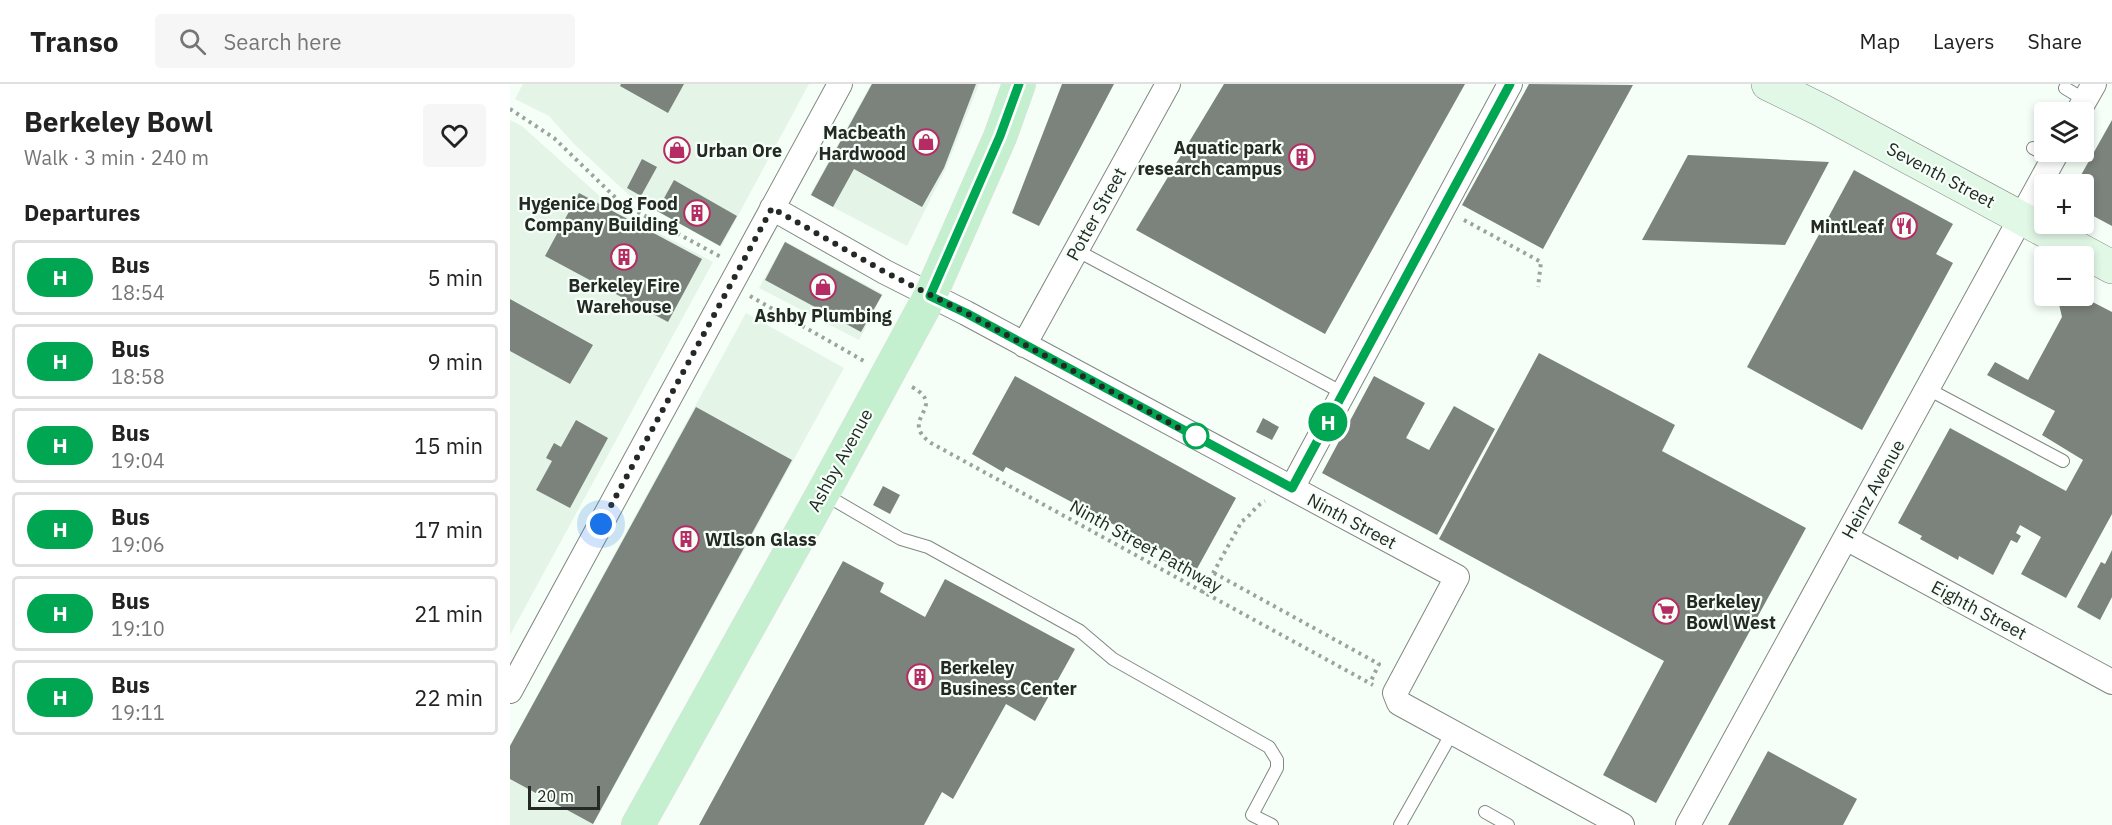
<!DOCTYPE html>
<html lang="en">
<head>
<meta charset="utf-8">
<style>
	:root { --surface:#fff; --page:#f6f6f6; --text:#222; --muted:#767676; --line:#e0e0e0 }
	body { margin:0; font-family:"IBM Plex Sans",sans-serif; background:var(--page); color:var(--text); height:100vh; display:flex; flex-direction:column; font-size:22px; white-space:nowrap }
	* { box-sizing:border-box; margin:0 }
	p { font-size:20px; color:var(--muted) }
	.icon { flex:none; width:33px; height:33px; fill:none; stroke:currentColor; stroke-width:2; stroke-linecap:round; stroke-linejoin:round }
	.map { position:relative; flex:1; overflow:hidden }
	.panel { display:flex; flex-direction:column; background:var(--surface); width:510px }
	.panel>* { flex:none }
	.badge { padding:0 12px; border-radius:20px; font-size:21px; line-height:39px }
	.fabs { position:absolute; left:1524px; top:18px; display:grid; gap:12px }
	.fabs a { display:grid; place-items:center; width:60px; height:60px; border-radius:6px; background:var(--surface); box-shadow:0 3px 9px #0003; font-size:30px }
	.scale { position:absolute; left:18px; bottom:15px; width:72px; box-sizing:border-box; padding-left:6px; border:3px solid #252926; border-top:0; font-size:16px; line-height:21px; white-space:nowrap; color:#252926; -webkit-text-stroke:4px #f5fff7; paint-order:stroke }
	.you { position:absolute; width:30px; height:30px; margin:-15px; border:4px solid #fff; border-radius:50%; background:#1a73e8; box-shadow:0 0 0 9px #1a73e833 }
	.map>.badge { position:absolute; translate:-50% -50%; box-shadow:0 0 0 3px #fff }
	h2 { padding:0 24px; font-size:22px; line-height:54px }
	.round { display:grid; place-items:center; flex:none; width:63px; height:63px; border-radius:6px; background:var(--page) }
	.overview { display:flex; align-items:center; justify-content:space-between; height:102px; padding:0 24px }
	h1 { font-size:28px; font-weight:800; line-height:45px }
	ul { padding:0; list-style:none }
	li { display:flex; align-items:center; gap:18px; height:75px; margin:0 12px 9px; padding:0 12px; border:3px solid var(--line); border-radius:6px }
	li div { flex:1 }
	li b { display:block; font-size:22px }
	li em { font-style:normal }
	li .badge { min-width:66px; font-weight:700; text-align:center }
	header { display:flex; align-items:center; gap:36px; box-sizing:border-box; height:84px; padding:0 30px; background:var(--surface); border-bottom:2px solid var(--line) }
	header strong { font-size:28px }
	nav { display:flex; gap:33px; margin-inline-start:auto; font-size:21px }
	.search { width:420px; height:54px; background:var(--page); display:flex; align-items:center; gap:15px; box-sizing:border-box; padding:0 21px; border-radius:6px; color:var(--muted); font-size:22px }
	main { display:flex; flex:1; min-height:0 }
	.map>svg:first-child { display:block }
	.built { fill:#e4f4e7 }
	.building { fill:#7b837c }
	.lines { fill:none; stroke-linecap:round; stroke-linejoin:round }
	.lane-casing { stroke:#808881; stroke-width:14 }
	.street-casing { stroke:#808881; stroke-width:26 }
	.secondary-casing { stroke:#808881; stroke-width:34 }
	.primary-casing { stroke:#dcdddc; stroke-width:34 }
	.path { stroke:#9ca39d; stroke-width:4; stroke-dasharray:3 4.5; stroke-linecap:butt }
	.lane { stroke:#fff; stroke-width:12 }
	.street { stroke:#fff; stroke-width:24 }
	.secondary { stroke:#e2f8e7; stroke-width:33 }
	.primary { stroke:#c5f0cf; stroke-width:33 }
	.line-casing { stroke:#fff; stroke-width:14 }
	.line { stroke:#00a651; stroke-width:9 }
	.walk { stroke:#252926; stroke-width:6; stroke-dasharray:0 10.8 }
	.stop-dot { fill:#fff; stroke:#00a651; stroke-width:3 }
	.labels { text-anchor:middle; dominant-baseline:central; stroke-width:4.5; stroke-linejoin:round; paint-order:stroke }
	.poi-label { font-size:18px; font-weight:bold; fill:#252926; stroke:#f5fff7; text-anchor:end }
	.street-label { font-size:18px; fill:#252926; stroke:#f5fff7 }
</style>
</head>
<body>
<header>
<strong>Transo</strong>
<div class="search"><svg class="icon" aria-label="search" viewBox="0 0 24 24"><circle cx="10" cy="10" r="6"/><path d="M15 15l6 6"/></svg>Search here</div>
<nav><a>Map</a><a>Layers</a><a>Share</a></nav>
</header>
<main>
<section class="panel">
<div class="overview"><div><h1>Berkeley Bowl</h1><p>Walk · 3 min · 240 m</p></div><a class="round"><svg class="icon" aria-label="heart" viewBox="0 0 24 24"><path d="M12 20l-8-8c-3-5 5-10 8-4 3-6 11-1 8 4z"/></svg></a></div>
<h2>Departures</h2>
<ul>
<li><span class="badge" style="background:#00a651;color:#fff">H</span><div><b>Bus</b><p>18:54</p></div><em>5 min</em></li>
<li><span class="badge" style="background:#00a651;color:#fff">H</span><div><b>Bus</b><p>18:58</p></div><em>9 min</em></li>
<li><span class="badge" style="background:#00a651;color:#fff">H</span><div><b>Bus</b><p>19:04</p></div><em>15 min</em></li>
<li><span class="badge" style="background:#00a651;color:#fff">H</span><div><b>Bus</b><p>19:06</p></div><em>17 min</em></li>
<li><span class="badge" style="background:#00a651;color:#fff">H</span><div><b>Bus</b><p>19:10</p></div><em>21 min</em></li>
<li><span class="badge" style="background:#00a651;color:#fff">H</span><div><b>Bus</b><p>19:11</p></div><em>22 min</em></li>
</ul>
</section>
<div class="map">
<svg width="1602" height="741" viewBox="0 0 1602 741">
	<rect width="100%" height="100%" fill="#f5fff7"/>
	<!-- built -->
	<path class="built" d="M13 0H299L211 163 119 111 64 60 39 32 5 15Z
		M361 0H469L436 84 397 162 300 111Z
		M0 36 12 42 104 125 203 178 0 551Z
		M275 157 373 210 349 256 249 204Z
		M236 229 334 284 83 741H0V661Z"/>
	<!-- building -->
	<path class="building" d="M111 0H174L158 29 110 2Z
		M362 0H466L434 84 412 123 344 85 323 123 301 111Z
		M552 0H604L529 142 502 129Z
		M714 0H955L815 250 626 146Z
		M1019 0 1123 1 1033 165 952 121Z
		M1602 36V142L1574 127V100H1566Z
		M1178 71 1319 78 1275 161 1132 156Z
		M132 75 147 83 131 112 117 104Z
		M1344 86 1443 140 1426 170 1443 179 1352 346 1237 283Z
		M164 96 227 132 210 162 147 127Z
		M69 109 192 175 158 238 35 172Z
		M275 158 372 211 351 248 255 196Z
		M1558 212 1563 214 1564 212H1571L1602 228V430L1556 514 1511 490 1531 453 1510 441 1506 449 1511 452 1507 459 1501 456 1483 491 1449 472 1448 476 1410 455 1412 452 1388 439 1440 344 1556 407 1573 376 1532 351 1545 327 1477 291 1485 278 1518 296 1552 233 1548 216Z
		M0 215 83 261 60 300 0 267Z
		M1029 269 1165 341 1152 367 1296 444 1146 719 1093 691 1154 577 929 455Z
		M505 292 726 414 683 492 651 475 655 468 496 383 493 388 462 370Z
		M864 292 915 319 896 354 919 366 944 322 985 345 927 451 812 389Z
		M186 323 282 376 83 740 0 695V662Z
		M753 334 769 343 762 356 746 348Z
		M66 336 98 354 60 424 26 406 42 377 36 374 44 359 51 363Z
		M373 402 390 411 380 430 363 421Z
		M1602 466V513L1590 536 1567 523 1591 478 1595 480Z
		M333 477 374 499 370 508 415 533 435 495 565 565 525 637 496 620 443 715 432 708 414 741H189Z
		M1258 667 1347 715 1333 741H1218Z"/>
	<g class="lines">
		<!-- lane casing -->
		<g class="lane-casing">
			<path id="lane" d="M1555 4 1575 16
				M1523 64 1543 75
				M566 166 833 309
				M1418 305 1553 377
				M314 410 391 455 418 463 570 547 603 575 759 663 767 676V684L742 731 762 741
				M975 728 998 741
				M890 741 943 647"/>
		</g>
		<!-- street casing -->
		<g class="street-casing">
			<path id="street" d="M1568 28 1584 0
				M262 124 375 188 456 229 947 493 885 609 889 619 1112 741
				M514 261 658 0
				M782 404 1000 0
				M1336 454 1602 598
				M0 607 330 0
				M1178 741 1547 68"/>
		</g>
		<!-- secondary casing -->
		<g class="secondary-casing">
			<path id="secondary" d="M1258 0 1311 26 1602 183"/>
		</g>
		<!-- primary casing -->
		<g class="primary-casing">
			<path id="primary" d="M128 741 313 409 420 212 490 53 509 0"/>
		</g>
		<!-- path -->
		<path class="path" d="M0 25 44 54 111 119 211 173
			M954 136 1031 178 1028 203
			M240 212 354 277
			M402 303C439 323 387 335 421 359L863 601
			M704 489 869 580 860 599
			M692 509 732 437C741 432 745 422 755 417"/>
		<!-- lane -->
		<use href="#lane" class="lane"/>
		<!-- street -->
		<use href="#street" class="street"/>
		<!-- secondary -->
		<use href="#secondary" class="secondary"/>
		<!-- primary -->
		<use href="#primary" class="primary"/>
	</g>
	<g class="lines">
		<!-- line casing -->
		<g class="line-casing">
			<path id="line" d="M509 0 490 52 420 212 456 229 782 404 1000 0"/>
		</g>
		<!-- line -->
		<use href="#line" class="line"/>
		<!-- walk -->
		<path class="walk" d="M91 440 262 124 375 188 456 229 693 357 686 352"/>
	</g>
	<!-- icons -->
	<defs>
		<g id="shop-ring" transform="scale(1.35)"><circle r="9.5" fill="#f5fff7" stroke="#b72b65" stroke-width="1.5"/><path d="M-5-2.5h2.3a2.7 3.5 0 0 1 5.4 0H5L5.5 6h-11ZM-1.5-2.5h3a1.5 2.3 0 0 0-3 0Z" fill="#b72b65"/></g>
		<g id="building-ring" transform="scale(1.35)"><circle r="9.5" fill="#f5fff7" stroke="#b72b65" stroke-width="1.5"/><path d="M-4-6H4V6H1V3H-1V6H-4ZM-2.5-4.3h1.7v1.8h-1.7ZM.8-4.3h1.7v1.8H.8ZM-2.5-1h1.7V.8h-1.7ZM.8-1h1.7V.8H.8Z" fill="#b72b65"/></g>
		<g id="restaurant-ring" transform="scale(1.35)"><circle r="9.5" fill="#f5fff7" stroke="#b72b65" stroke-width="1.5"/><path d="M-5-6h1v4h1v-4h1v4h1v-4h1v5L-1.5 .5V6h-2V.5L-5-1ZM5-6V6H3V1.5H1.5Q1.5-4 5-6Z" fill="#b72b65"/></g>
		<g id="supermarket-ring" transform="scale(1.35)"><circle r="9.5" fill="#f5fff7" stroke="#b72b65" stroke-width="1.5"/><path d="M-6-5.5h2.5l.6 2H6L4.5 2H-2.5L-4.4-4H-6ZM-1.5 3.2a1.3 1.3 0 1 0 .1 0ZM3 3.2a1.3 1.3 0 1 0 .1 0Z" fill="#b72b65"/></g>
	</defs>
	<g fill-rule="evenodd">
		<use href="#shop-ring" x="416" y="58"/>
		<use href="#shop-ring" x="167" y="66"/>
		<use href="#building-ring" x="792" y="73"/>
		<use href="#building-ring" x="187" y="129"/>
		<use href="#restaurant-ring" x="1394" y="142"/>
		<use href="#building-ring" x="114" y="173"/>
		<use href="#shop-ring" x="313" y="203"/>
		<use href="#building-ring" x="176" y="455"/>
		<use href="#supermarket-ring" x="1156" y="527"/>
		<use href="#building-ring" x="410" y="593"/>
	</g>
	<!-- markers -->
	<circle class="stop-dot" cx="686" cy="352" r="12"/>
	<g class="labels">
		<!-- poi labels -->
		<g class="poi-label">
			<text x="396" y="48">Macbeath<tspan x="396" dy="21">Hardwood</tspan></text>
			<text x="772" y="63">Aquatic park<tspan x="772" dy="21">research campus</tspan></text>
			<text x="186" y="66" text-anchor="start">Urban Ore</text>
			<text x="168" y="119">Hygenice Dog Food<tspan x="168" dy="21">Company Building</tspan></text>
			<text x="1374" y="142">MintLeaf</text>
			<text x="114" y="201" text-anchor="middle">Berkeley Fire<tspan x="114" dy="21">Warehouse</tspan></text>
			<text x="313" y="231" text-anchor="middle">Ashby Plumbing</text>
			<text x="195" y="455" text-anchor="start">WIlson Glass</text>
			<text x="1176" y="517" text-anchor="start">Berkeley<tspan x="1176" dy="21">Bowl West</tspan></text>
			<text x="430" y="583" text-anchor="start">Berkeley<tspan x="430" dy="21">Business Center</tspan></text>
		</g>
		<!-- street labels -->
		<g class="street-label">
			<text transform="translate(1431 91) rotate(28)">Seventh Street</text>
			<text transform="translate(586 130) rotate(-61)">Potter Street</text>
			<text transform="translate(330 376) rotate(-61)">Ashby Avenue</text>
			<text transform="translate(1363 405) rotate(-61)">Heinz Avenue</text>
			<text transform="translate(842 437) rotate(28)">Ninth Street</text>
			<text transform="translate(636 462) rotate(29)">Ninth Street Pathway</text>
			<text transform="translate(1469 526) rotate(28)">Eighth Street</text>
		</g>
	</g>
</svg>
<div class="fabs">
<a><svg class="icon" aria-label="layers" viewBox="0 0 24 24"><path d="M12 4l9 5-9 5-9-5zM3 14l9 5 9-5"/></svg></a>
<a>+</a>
<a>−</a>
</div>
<div class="scale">20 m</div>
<div class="you" style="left:91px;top:440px"></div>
<b class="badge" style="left:818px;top:338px;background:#00a651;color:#fff">H</b>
</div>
</main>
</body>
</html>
